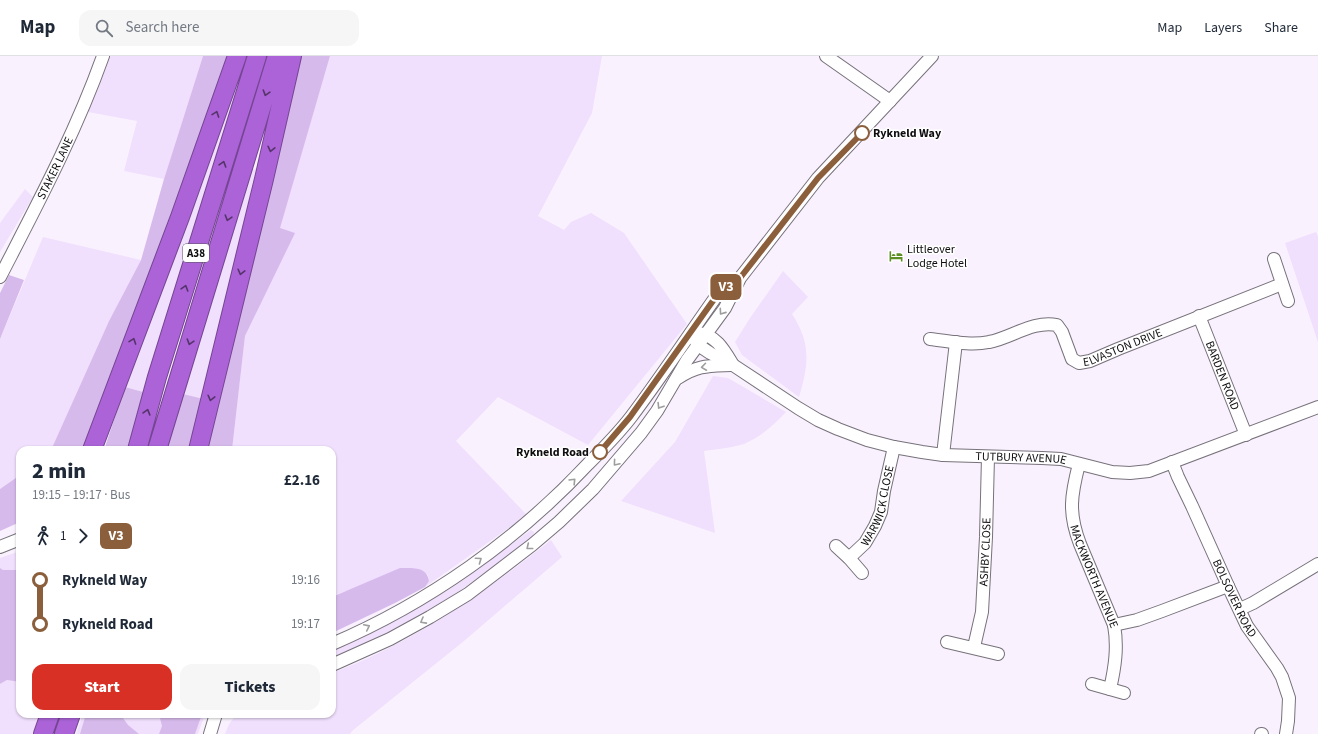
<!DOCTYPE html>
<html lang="en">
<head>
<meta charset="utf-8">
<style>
	:root { --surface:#fff; --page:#f6f6f7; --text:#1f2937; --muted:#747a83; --line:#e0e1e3; --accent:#d93025 }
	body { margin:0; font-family:"Source Sans 3",sans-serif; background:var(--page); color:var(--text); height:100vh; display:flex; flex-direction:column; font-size:15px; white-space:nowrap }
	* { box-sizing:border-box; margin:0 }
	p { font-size:13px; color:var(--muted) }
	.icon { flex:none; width:22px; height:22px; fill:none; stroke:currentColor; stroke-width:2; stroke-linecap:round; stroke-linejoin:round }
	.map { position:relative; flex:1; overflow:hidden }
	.drawer { position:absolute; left:16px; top:390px; width:320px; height:272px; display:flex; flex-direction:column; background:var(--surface); border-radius:12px; box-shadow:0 1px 3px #0004 }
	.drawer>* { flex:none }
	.badge { padding:0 8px; border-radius:6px; font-size:14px; line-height:26px }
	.map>.badge { position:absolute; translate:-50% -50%; box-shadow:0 0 0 2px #fff }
	.legs { display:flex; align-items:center; gap:6px; height:44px; padding:0 16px; font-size:13px }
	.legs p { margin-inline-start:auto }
	.head { display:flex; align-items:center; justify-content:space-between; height:68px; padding:0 16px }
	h1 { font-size:22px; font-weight:800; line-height:30px }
	.cta { display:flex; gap:8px; margin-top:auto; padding:8px 16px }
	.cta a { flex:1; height:46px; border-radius:12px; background:var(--accent); color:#fff; font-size:16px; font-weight:800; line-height:46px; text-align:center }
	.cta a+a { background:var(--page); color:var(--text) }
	ul { padding:0 16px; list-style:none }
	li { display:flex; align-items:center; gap:14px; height:44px; font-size:15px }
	li i { display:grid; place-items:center; width:6px; height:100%; margin:0 5px; background:currentColor }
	li i::after { content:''; width:10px; height:10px; margin:-5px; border:3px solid; border-radius:50%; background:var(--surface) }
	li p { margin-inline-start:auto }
	li:first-child i { background:linear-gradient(#0000 50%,currentColor 0) }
	li:last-child i { background:linear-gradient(currentColor 50%,#0000 0) }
	header { display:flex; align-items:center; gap:24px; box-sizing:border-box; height:56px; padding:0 20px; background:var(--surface); border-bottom:1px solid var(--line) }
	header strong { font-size:19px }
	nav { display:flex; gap:22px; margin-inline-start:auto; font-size:14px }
	.search { width:280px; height:36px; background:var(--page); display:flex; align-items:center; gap:10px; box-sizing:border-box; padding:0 14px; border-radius:12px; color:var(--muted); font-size:15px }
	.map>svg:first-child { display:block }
	.green { fill:#f0dffd }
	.forest { fill:#d7baec }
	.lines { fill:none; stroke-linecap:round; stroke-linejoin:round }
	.minor-casing { stroke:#77717b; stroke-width:14 }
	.highway-casing { stroke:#744591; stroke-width:20 }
	.minor { stroke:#fff; stroke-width:12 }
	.highway { stroke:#ab63d7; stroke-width:18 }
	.oneway { stroke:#55346a }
	.oneway2 { stroke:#9f9e9f }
	.line-1-casing { stroke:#fff; stroke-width:9 }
	.line-1 { stroke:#8b5e3c; stroke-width:6 }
	.stop-1-dot { fill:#fff; stroke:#8b5e3c; stroke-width:2 }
	.labels { text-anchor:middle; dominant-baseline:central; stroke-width:3; stroke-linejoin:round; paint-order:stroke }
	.shield { fill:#fff; stroke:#575658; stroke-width:1 }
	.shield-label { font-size:11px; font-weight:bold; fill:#0f0d10 }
	.stop-label { font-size:12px; font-weight:bold; fill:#0f0d10; stroke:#fff; text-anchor:start }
	.street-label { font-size:12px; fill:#0f0d10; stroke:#fff }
	.poi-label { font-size:12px; fill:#0f0d10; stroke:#fff; text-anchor:start }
</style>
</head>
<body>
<header>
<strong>Map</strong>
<div class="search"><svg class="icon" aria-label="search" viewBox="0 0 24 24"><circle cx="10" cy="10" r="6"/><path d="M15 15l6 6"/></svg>Search here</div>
<nav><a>Map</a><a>Layers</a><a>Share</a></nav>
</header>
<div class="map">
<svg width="1318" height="678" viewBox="0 0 1318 678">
	<rect width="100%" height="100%" fill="#f9f2fe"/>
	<!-- green -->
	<path class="green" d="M110 0H203L164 123 124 115 137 65 88 56Z
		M330 0H602L592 57 538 160 564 174 571 166 591 157 624 177 687 268 588 389 498 341 456 385 527 459 425 531 429 525 428 519 422 514 343 536 332 541V394H232L245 280 294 177 279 173Z
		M232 33H237L147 337 125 331Z
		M256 112 204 343 183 338 250 115Z
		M25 133 33 141 0 196V167Z
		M1316 176 1318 180V286L1285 187Z
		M43 181 141 204 109 265 51 394H20V419L0 433V283Z
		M783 215 808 241 792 258C811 287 809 308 799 341L742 299 735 286 750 262Z
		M713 320 728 322 786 356C774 369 760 381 744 388 731 392 717 393 704 395L715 477 621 445 675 386Z
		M531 474 534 476 533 480C473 530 405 573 332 602V594L361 582 413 555 454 530Z
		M551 484 562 501 464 585 352 675 350 678H225L229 668 237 658H332V617C413 587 484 537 551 484Z
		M20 495V505L17 514H3L0 512V502Z
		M7 624 20 626V658H41L34 678H0V628Z
		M83 658H205L198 678H76Z"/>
	<!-- forest -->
	<path class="forest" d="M203 0H227C182 132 134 263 85 394H51L109 265 141 204 164 123Z
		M299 0H330L280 172 295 177 245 280 232 394H203L213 351 257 192 285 57Z
		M9 219 24 224 0 283V237Z
		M125 331 147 337 127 394H104Z
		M183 338 204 343 193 394H166Z
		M20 419V466L0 475V433Z
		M20 505V626L7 624 0 628V512L3 514H17Z
		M400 512C412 512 427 510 429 525L425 531 395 547 332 577V541Z
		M86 658H120L128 669 139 678H80Z
		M159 658H202L195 678H159L162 670Z"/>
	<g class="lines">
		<!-- minor casing -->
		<g class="minor-casing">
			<g id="minor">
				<path d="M826 0 890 45"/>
				<path d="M1274 203 1288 245"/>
				<path id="s1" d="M0 221C37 149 76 76 103 0"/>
				<path id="s2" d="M1199 260 1246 379"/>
				<path id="s3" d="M691 277 698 289 710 297 733 309 798 352 818 364 838 373 867 384 894 391 922 396 943 399 1042 402 1061 403 1112 416 1130 417 1149 415 1318 351"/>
				<path d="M698 277C716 279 724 294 733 309"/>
				<path id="s4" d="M930 283C949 285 970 290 989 286 1011 282 1033 264 1057 269L1062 276 1072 303 1079 307 1090 305 1118 293 1282 228"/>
				<path d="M678 322C698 309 708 310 731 309"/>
				<path d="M943 399 956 286"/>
				<path id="s5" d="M1172 406 1178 421 1192 450 1228 530 1247 570 1277 612 1282 621 1289 642 1288 665 1286 678"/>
				<path id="s6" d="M1079 408C1071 439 1068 457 1080 488L1114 569C1118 591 1115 611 1110 633"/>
				<path d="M836 490 849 502 862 517"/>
				<path d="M0 491 20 483"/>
				<path id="s7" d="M849 502 865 487 875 470 881 456 884 435 894 391"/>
				<path d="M1240 553 1253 547 1318 508"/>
				<path d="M1114 569 1137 564 1162 555 1228 530"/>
				<path d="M947 586 998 598"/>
				<path d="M332 588C428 547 517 484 588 408 603 393 618 378 631 361 662 320 690 277 720 235L738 223"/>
				<path id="s8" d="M974 591 982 556 986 481 988 401"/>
				<path d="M332 609 390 583 430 561 468 538 532 489 559 466 593 433 641 377 657 355 687 304 725 252 740 222 818 122 932 0"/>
				<path d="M1092 628 1124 637"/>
				<path d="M210 678 216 658"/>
				<path d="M1261 678H1262"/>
			</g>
		</g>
		<!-- highway casing -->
		<g class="highway-casing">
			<path id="highway" d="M92 394 180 161 237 0
				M137 394 157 321 257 0
				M157 394 277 0
				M198 394 264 123 292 0
				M43 678 50 658
				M64 678 71 658"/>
		</g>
		<!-- minor -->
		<use href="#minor" class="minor"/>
		<!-- highway -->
		<use href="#highway" class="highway"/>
	</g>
	<!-- one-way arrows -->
	<defs><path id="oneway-chevron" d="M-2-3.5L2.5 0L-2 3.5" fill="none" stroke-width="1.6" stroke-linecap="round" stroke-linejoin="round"/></defs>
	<g class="oneway">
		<use href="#oneway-chevron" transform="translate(266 37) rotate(107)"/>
		<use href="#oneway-chevron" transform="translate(216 58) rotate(-70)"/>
		<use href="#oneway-chevron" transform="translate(271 93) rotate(103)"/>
		<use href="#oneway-chevron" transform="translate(223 108) rotate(-73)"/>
		<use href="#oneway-chevron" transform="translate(228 162) rotate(107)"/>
		<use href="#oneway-chevron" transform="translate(241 216) rotate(104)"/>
		<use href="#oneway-chevron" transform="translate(185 232) rotate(-73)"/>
		<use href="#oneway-chevron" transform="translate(133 285) rotate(-70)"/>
		<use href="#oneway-chevron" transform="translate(190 286) rotate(107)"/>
		<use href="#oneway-chevron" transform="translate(211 342) rotate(104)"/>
		<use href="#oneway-chevron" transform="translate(147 356) rotate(-74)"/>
	</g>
	<g class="oneway2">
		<use href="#oneway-chevron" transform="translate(722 256) rotate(125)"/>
		<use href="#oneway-chevron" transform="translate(704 311) rotate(172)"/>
		<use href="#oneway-chevron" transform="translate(660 350) rotate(122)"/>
		<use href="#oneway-chevron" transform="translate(616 407) rotate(130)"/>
		<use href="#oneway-chevron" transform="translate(573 425) rotate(-46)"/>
		<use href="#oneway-chevron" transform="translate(529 491) rotate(141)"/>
		<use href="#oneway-chevron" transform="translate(479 504) rotate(-35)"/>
		<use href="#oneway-chevron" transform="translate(423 565) rotate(151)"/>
		<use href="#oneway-chevron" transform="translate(367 571) rotate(-26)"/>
	</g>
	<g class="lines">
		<!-- line-1 casing -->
		<g class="line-1-casing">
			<path id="line-1" d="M600 396 630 361 720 235 740 222 818 122 862 77"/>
		</g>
		<!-- line-1 -->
		<use href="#line-1" class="line-1"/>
	</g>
	<!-- icons -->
	<defs>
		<g id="hotel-bare" transform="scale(1.08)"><path d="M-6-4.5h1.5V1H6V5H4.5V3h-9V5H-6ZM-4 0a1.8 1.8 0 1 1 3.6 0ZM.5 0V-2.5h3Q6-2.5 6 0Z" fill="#5d8d23" stroke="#fff" stroke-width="2.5" paint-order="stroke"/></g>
	</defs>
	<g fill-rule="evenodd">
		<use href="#hotel-bare" x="896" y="200"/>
	</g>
	<!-- markers -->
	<g class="stop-1-dot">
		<circle cx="862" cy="77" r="7"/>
		<circle cx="600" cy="396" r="7"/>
	</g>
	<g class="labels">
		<!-- shield labels -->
		<rect class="shield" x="183" y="188" width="26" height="18" rx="3"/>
		<g class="shield-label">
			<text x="196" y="197">A38</text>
		</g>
		<!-- stop labels -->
		<g class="stop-label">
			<text x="873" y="77">Rykneld Way</text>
			<text x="589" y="396" text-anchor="end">Rykneld Road</text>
		</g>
		<!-- street labels -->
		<g class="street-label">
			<text stroke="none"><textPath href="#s1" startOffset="122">STAKER LANE</textPath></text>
			<text stroke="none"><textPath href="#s4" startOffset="222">ELVASTON DRIVE</textPath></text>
			<text stroke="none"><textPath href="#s2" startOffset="64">BARDEN ROAD</textPath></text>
			<text stroke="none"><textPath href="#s3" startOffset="364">TUTBURY AVENUE</textPath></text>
			<text stroke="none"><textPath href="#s7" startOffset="62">WARWICK CLOSE</textPath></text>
			<text stroke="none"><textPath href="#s8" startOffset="96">ASHBY CLOSE</textPath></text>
			<text stroke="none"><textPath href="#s6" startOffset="117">MACKWORTH AVENUE</textPath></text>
			<text stroke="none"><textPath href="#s5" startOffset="150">BOLSOVER ROAD</textPath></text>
		</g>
		<!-- poi labels -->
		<g class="poi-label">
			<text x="907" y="193">Littleover<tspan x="907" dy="14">Lodge Hotel</tspan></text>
		</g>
	</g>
</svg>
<b class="badge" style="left:726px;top:231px;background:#8b5e3c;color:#fff">V3</b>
<section class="drawer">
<div class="head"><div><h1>2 min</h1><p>19:15 – 19:17 · Bus</p></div><b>£2.16</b></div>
<div class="legs"><svg class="icon" aria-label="walk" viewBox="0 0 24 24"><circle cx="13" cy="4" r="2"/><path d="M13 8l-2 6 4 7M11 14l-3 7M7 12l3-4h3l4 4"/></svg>1<svg class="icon" aria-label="forward" viewBox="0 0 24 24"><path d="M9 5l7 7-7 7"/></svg><b class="badge" style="background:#8b5e3c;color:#fff">V3</b></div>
<ul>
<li><i style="color:#8b5e3c"></i><b>Rykneld Way</b><p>19:16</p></li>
<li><i style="color:#8b5e3c"></i><b>Rykneld Road</b><p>19:17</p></li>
</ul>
<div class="cta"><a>Start</a><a>Tickets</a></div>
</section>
</div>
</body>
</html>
